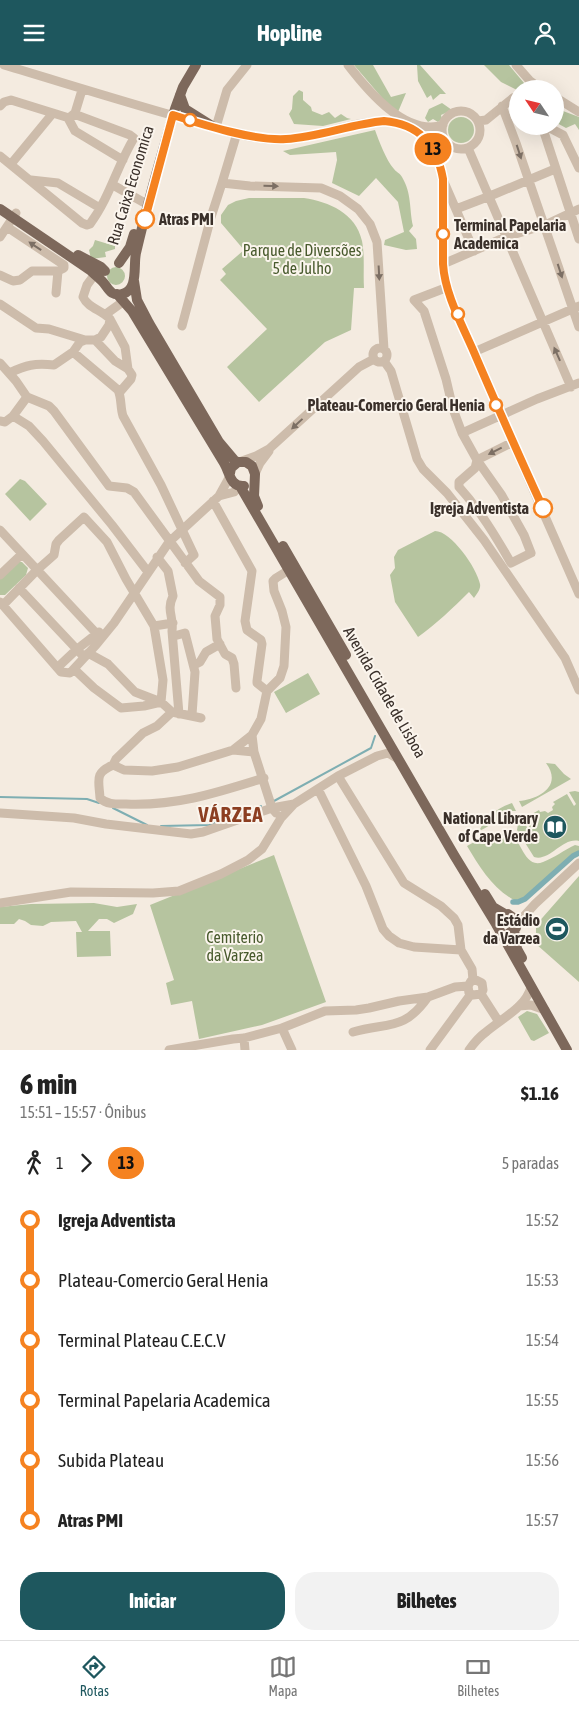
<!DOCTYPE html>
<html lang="pt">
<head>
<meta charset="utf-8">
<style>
	:root { --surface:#fff; --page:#f2f2f2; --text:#222; --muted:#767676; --line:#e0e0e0; --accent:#1e575e }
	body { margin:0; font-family:"Asap Condensed",sans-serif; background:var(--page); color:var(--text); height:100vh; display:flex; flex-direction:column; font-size:19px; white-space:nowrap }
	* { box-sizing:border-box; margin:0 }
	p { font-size:16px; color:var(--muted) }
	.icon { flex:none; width:28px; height:28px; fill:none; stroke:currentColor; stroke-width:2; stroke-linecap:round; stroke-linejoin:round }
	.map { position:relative; height:985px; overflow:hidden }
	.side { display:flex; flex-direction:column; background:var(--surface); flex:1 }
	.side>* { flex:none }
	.badge { padding:0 10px; border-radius:16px; font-size:18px; line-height:32px }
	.needle { width:32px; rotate:305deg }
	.controls { position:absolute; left:509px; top:15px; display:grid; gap:10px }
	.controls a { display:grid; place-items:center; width:55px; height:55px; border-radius:50%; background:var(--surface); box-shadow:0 5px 20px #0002; font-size:25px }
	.map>.badge { position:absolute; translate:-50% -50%; box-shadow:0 0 0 2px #fff }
	.legs { display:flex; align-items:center; gap:8px; height:55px; padding:0 20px; font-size:16px }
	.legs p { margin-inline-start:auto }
	.summary { display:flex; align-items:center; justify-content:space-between; height:85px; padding:0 20px }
	h1 { font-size:28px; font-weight:800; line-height:38px }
	.action { display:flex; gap:10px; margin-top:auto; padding:10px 20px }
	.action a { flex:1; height:58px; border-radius:20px; background:var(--accent); color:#fff; font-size:20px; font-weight:800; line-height:58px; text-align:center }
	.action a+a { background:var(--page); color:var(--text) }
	ul { padding:0 20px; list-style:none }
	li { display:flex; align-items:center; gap:18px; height:60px; font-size:19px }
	li i { display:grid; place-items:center; width:8px; height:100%; margin:0 6px; background:currentColor }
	li i::after { content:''; width:12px; height:12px; margin:-6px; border:4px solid; border-radius:50%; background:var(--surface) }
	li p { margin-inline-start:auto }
	li:first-child i { background:linear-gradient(#0000 50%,currentColor 0) }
	li:last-child i { background:linear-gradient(currentColor 50%,#0000 0) }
	header { display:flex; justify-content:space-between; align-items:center; height:65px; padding:0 20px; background:var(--accent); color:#fff; font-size:22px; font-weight:800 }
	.tabs { display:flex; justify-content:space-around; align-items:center; height:70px; border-top:1px solid var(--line); background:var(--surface); font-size:14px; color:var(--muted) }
	.tabs a { display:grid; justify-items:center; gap:2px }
	.tabs .active { color:var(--accent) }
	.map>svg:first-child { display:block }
	.green { fill:#b6c49f }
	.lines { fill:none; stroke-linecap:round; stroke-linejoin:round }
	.stream { stroke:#7eaeb2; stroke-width:2 }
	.canal { stroke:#7eaeb2; stroke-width:5.5 }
	.minor { stroke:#cdbcab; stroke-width:9 }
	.major { stroke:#7d685b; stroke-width:10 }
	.oneway { fill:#7c6f64 }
	.line-1-casing { stroke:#fff; stroke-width:11 }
	.line-1 { stroke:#f58220; stroke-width:8 }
	.stop-1-dot { fill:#fff; stroke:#f58220; stroke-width:2.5 }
	.labels { text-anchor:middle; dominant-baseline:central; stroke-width:4; stroke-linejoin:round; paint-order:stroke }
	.street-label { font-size:16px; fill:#3a302a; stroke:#fbf5ed }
	.stop-label { font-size:16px; font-weight:bold; fill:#3a302a; stroke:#fbf5ed; text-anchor:start }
	.park-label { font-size:16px; fill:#485a2d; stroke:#fbf5ed }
	.poi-label { font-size:16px; font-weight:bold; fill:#3a302a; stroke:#fbf5ed; text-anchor:end }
	.district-label { font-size:21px; font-weight:bold; letter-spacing:1px; fill:#8c3e21; stroke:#fbf5ed }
</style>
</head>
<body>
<header><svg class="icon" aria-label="menu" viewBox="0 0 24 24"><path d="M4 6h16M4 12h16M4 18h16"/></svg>Hopline<svg class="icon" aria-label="person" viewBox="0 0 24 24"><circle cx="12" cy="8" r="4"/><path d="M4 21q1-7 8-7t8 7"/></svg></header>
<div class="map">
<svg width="579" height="985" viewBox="0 0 579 985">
	<rect width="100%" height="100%" fill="#f4ebe0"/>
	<!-- green -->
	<path class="green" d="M354 0H373L391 32 406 28 398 47 389 41Z
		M417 0H420L446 29H440L433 35 431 30 427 33 418 16Z
		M484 0H509L529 24 517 25 501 17Z
		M299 25 303 27V35L311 42 312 46 322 50 329 47 335 53 341 49 347 53 351 54 323 61 294 59 289 49 292 44 293 31Z
		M442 38 452 45 441 50 442 54 438 57 433 54 428 57 425 53 429 44Z
		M555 43 579 52V65L575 59 566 63 555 57Z
		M448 65a13 13 0 1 1 26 0a13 13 0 1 1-26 0Z
		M375 65C379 76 386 95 394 104 396 107 400 108 402 112 412 129 409 143 413 161L409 166 416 174 417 184 406 185 384 180 385 175 404 167 398 137 376 113 359 131 332 118 337 95 336 87 290 90 283 86Z
		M304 133C329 137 356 148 362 176 365 191 363 208 364 223H354L351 265 325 277 259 337 227 302 267 264 220 215 226 209 222 204 244 185 221 158V150L228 140 236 136 249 133Z
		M95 175 115 181V184L105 187 106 192 91 194 89 185 93 181Z
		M107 211a9 9 0 1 1 18 0a9 9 0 1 1-18 0Z
		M20 414 25 416 47 439 30 456 5 429Z
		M435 466C451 466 477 503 480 519 481 524 477 529 474 533L469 527C453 543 436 559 418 572L395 537 390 510 395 503 394 492 398 485Z
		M19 497H22L28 503 26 510 5 530H0V513Z
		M308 608 320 629 286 648 274 627Z
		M546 698 555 699 564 709 571 714 522 742 519 736C539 734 563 721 546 698Z
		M575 726 579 727V776C562 772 550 797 534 792L517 765 518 759 523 755 529 766 531 765 525 753 539 745 540 747 545 746 548 748 553 745 552 742 555 739 553 737 567 729 574 741 576 739 569 727Z
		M512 738 516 746H511L505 753C496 754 488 763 479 766 486 752 497 743 512 738Z
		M507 766C521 770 523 805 543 797 554 793 564 785 575 780L579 781V786L571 791 526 831 519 835H514C492 823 479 801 467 781L476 776 487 778Z
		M274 790 326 937 262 960 199 974 192 936 171 940 166 918 174 915 150 840Z
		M579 811V917L536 879 540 874 536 869V860Z
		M94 838 117 842 137 839 133 849 114 858 107 854H99L88 866H110L111 891 77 892 76 867H82L76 856 51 857 43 861 31 860 25 856 19 854 14 859H0V842L31 839Z
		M527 946 537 949 549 968 534 976 531 975 518 952Z"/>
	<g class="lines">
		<!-- stream -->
		<path class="stream" d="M0 732 87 734 99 738
			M274 736 371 683 375 671
			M113 743 147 760
			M161 761 209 760 261 741"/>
		<!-- canal -->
		<path class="canal" d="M513 837H518L525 834 573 791 579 788"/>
		<!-- minor -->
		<path class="minor" d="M4 0C61 17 118 35 175 51 207 60 244 74 278 75 326 76 381 35 423 72 446 91 443 123 443 150 443 166 443 183 443 199 445 232 465 265 478 295 510 373 545 451 579 529
			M348 0C368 26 406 72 443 60
			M516 0 530 16 541 24
			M555 32 579 47
			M0 41 4 37 11 35 69 53 75 48 82 25
			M502 41 516 78 579 262
			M442 65a19 19 0 1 1 38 0a19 19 0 1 1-38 0Z
			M68 53 75 66 123 95
			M478 56 486 55 513 33 518 37
			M542 61 579 174
			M546 61 563 70 579 103
			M216 62 227 25 247 0
			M468 83 571 322
			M0 91 82 158 87 160 90 159C110 132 117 101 134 73L130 70 74 49
			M11 99 53 48
			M31 115 58 118 100 143
			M444 117 474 186
			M222 118 250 121 321 123 340 131 358 144 370 159 377 177 384 284
			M113 120 143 137
			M456 144 490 131 555 104
			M7 162 64 200V203L58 206 56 228
			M0 172 16 148
			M443 199 506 172 545 160 579 144
			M0 210 13 216 20 215 32 206H58
			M448 222 414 235 424 246 446 314 453 344 462 368 477 395 501 429 524 470 531 488 511 498C496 472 480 445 459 422V417L475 403 477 395
			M0 239 36 263 49 264 85 275
			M106 249 124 236
			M182 261 211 152 222 118 237 68
			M95 275 115 296 128 304 125 282 110 254
			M373 290a7 7 0 1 1 14 0a7 7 0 1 1-14 0Z
			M73 287 118 325C122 334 120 342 123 351L161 420 194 490 185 498
			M474 287 579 241
			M384 296 391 306 417 394 423 404 447 428 484 475 565 593 579 625
			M0 298 16 316 27 332 49 341 54 346 109 421 127 423 134 427 199 516 220 532V540L215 551 217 574 225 589 232 593 234 599 236 623
			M9 308C27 300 34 298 54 300L73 287 80 277 85 275H95L101 272 109 260 110 254C102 245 88 243 83 232L87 220 95 209
			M119 328 131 314 132 310 128 304
			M13 351 29 361 43 376 112 460 148 507
			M0 356 5 357 13 351 27 332
			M462 368 537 334 579 318
			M477 395 513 377
			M242 396 256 391 269 384 359 302 374 294
			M255 409 260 398 269 386
			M219 431 234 427 240 421
			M213 436 252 506 245 556 247 565 261 575 262 579 257 616V618L267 626
			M0 465 96 568
			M157 492 168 506 173 531C166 546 174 551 172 566L179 649
			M0 510 22 489
			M19 523 84 592
			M0 537 61 607 70 608 96 580 114 558 169 477 219 431 230 411
			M3 540 37 505 54 490 56 479 59 475 84 452 107 477 126 514 154 561 173 558
			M174 571 185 568 195 607 192 650
			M88 588 108 599 135 627 161 637 172 647 201 653
			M194 600 200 597 206 587 220 579
			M58 602 76 585 99 567
			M74 604 94 623 121 643 144 641 161 637 163 615 154 561
			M172 647 157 661 143 668 116 694 113 700 124 705 152 706 178 702 233 685 254 687 272 743 276 748
			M233 685 252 670
			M254 687 252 670 261 654 267 626 280 613 284 601 286 562 282 546 274 526 273 516 276 513 289 505
			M113 700C94 708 99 715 100 733 107 740 117 739 126 739 177 741 216 728 264 713
			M338 711 404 818 441 841 454 853 458 860 461 885 472 904 473 915
			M318 724 366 821 383 864 389 871 399 878 414 882 461 885
			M0 748 74 753 106 759 191 769 203 767 272 743 294 739
			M0 838 71 827 153 828 179 826 221 809 248 795 262 784 281 753 294 739 338 711 377 691 388 688 398 694
			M516 860 535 839 579 798
			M481 929 499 957
			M519 941 531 940 545 945
			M353 967C389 957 404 966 428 932
			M244 973 245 985
			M169 985 233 974 244 973 282 963
			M292 985 282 963 325 946 356 945 369 943 399 936 428 932 455 922 468 921 471 916 476 915 482 918 483 925 481 929 473 930 469 928 468 921
			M430 985 471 929
			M469 985C474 978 479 972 486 967 501 954 526 942 531 922"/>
		<!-- major -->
		<path class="major" d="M180 30 185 44 212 61
			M0 144 90 205C94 209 98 212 102 216 108 222 110 232 122 229 139 225 133 201 136 188 147 140 161 91 175 44L183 22 196 0
			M78 190 101 202 105 206
			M119 198 130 182 134 169
			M134 216 137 235 149 258 219 377 235 396 238 397
			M117 229 132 246 224 398C230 408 230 422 244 421
			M230 408 231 403 238 397H246L252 401 255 409 254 431 258 441
			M240 421 454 790 496 859 567 985
			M283 481 346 590
			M485 829 493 842 505 849
			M499 852 508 849 515 854 516 863 508 869
			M514 865 517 884 522 893"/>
	</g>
	<!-- one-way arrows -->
	<defs><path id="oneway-solid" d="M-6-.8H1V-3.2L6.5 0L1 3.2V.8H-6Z" transform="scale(1.25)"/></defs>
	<g class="oneway">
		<use href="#oneway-solid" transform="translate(519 87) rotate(72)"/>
		<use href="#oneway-solid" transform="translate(271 121) rotate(1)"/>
		<use href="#oneway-solid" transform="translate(35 181) rotate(-146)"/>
		<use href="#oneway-solid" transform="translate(560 206) rotate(72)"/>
		<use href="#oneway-solid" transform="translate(379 208) rotate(87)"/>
		<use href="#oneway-solid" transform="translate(557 289) rotate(-114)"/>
		<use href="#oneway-solid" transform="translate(297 359) rotate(137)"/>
		<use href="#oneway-solid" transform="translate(495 386) rotate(153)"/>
	</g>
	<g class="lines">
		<!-- line-1 casing -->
		<g class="line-1-casing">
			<path id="line-1" d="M145 154 173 50C204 60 254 76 286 74 319 72 351 59 384 56 420 59 437 80 443 114V199C445 231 464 263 476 292 498 343 520 393 543 443"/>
		</g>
		<!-- line-1 -->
		<use href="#line-1" class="line-1"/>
	</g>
	<!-- icons -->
	<defs>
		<g id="library-disc" transform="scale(1.25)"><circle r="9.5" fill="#1e575e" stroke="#fbf5ed"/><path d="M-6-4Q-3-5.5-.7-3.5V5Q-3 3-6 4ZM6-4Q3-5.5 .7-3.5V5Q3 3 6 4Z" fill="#fff"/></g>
		<g id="stadium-disc" transform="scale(1.25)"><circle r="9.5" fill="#1e575e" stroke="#fbf5ed"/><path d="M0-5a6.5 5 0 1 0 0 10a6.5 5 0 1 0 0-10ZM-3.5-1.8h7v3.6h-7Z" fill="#fff"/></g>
	</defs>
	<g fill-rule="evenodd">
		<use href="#library-disc" x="555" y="762"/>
		<use href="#stadium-disc" x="557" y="864"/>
	</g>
	<!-- markers -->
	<g class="stop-1-dot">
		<circle cx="190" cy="55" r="6"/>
		<circle cx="145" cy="154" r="9"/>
		<circle cx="443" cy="169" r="6"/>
		<circle cx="458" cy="249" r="6"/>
		<circle cx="496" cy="340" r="6"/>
		<circle cx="543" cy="443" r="9"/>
	</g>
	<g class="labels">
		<!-- street labels -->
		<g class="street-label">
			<text transform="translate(130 120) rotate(-73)">Rua Caixa Economica</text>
			<text transform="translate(385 627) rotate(60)">Avenida Cidade de Lisboa</text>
		</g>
		<!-- stop labels -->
		<g class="stop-label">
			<text x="159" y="154">Atras PMI</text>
			<text x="454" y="160">Terminal Papelaria<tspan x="454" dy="18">Academica</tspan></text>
			<text x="485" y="340" text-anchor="end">Plateau-Comercio Geral Henia</text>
			<text x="529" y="443" text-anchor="end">Igreja Adventista</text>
		</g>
		<!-- park labels -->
		<g class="park-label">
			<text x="302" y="185">Parque de Diversões<tspan x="302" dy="18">5 de Julho</tspan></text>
			<text x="235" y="872">Cemiterio<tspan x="235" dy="18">da Varzea</tspan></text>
		</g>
		<!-- poi labels -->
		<g class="poi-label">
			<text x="538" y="753">National Library<tspan x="538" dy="18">of Cape Verde</tspan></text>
			<text x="540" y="855">Estádio<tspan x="540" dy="18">da Varzea</tspan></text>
		</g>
		<!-- district labels -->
		<g class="district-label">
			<text x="231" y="749">VÁRZEA</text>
		</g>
	</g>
</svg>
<div class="controls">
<a><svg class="needle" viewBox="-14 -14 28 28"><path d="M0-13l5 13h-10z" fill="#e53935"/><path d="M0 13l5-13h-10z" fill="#767676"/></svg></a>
</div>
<b class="badge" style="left:433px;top:84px;background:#f58220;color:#111">13</b>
</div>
<section class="side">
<div class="summary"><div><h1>6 min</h1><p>15:51 – 15:57 · Ônibus</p></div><b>$1.16</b></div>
<div class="legs"><svg class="icon" aria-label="walk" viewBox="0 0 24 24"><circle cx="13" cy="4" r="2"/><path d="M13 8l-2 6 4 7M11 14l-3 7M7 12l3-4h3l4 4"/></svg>1<svg class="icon" aria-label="forward" viewBox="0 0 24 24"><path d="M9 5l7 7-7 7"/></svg><b class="badge" style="background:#f58220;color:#111">13</b><p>5 paradas</p></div>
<ul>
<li><i style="color:#f58220"></i><b>Igreja Adventista</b><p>15:52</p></li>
<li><i style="color:#f58220"></i><span>Plateau-Comercio Geral Henia</span><p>15:53</p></li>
<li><i style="color:#f58220"></i><span>Terminal Plateau C.E.C.V</span><p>15:54</p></li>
<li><i style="color:#f58220"></i><span>Terminal Papelaria Academica</span><p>15:55</p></li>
<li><i style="color:#f58220"></i><span>Subida Plateau</span><p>15:56</p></li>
<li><i style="color:#f58220"></i><b>Atras PMI</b><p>15:57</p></li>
</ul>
<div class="action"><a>Iniciar</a><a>Bilhetes</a></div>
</section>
<nav class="tabs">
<a class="active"><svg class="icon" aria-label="directions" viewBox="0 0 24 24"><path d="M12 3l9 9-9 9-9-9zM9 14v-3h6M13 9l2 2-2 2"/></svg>Rotas</a>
<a><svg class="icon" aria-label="map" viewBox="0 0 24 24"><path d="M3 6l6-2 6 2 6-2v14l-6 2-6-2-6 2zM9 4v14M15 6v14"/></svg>Mapa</a>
<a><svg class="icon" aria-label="tickets" viewBox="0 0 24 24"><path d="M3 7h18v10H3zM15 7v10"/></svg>Bilhetes</a>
</nav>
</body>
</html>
